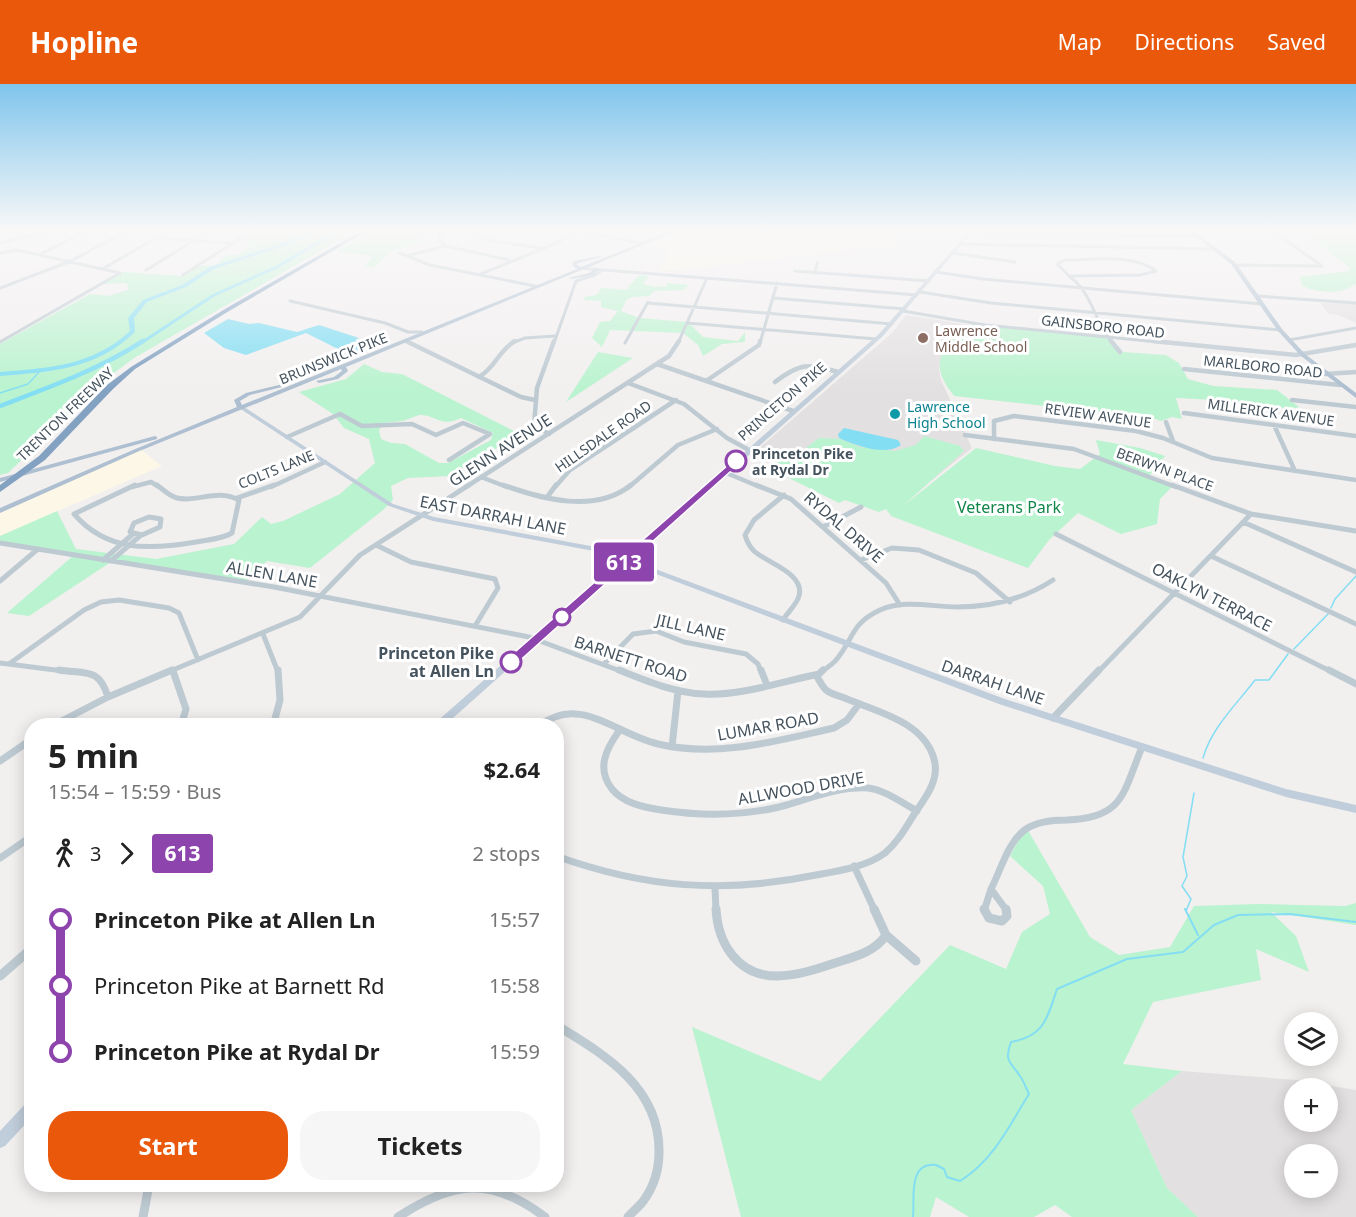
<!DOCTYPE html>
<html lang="en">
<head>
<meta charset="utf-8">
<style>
	:root { --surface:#fff; --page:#f6f6f6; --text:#222; --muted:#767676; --accent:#ea580c }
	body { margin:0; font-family:"Noto Sans",sans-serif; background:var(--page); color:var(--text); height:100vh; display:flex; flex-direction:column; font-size:22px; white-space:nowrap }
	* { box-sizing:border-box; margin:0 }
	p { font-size:20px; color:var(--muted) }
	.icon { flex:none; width:33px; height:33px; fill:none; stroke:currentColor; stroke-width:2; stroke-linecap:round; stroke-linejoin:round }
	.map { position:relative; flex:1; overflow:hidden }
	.side { position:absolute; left:24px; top:634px; width:540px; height:474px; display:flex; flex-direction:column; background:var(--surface); border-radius:24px; box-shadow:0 3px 15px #0003 }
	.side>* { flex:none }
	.badge { padding:0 12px; border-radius:4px; font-size:21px; line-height:39px }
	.fabs { position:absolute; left:1284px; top:928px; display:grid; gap:12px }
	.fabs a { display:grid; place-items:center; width:54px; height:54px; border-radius:50%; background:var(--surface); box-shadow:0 3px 15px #0003; font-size:30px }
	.map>.badge { position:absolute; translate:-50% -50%; box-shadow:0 0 0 3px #fff }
	.legs { display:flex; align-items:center; gap:9px; height:66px; padding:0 24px; font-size:20px }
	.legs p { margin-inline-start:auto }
	.overview { display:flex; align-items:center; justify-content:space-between; height:102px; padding:0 24px }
	h1 { font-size:33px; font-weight:700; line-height:45px }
	.button { display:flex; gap:12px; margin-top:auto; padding:12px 24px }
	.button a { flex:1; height:69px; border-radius:24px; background:var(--accent); color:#fff; font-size:24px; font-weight:700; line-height:69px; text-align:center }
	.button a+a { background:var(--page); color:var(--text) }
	ul { padding:0 24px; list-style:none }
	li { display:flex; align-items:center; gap:21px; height:66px; font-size:22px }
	li i { display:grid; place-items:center; width:9px; height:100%; margin:0 8px; background:currentColor }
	li i::after { content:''; width:15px; height:15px; margin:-8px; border:4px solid; border-radius:50%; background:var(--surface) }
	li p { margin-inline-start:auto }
	li:first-child i { background:linear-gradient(#0000 50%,currentColor 0) }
	li:last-child i { background:linear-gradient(currentColor 50%,#0000 0) }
	header { display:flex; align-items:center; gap:36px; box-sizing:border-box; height:84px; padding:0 30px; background:var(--accent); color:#fff }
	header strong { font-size:28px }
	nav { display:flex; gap:33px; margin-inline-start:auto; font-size:21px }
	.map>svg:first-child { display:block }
	.commercial { fill:#fdf7e7 }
	.education { fill:#e3e0e1; fill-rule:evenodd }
	.green { fill:#baf3cf; fill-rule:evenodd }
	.water { fill:#84def3 }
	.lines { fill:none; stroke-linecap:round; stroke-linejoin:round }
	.stream-far1 { stroke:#84def3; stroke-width:1.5 }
	.stream { stroke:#84def3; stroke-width:2 }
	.canal-far1 { stroke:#84def3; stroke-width:3 }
	.canal { stroke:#84def3; stroke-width:4.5 }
	.river { fill:#84def3; fill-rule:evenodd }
	.street-far4 { stroke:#becad2; stroke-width:3 }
	.street-far3 { stroke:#becad2; stroke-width:4.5 }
	.street-far2 { stroke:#becad2; stroke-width:5 }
	.street-far1 { stroke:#becad2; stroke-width:7 }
	.street { stroke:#becad2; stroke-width:9 }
	.secondary { fill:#c0cdda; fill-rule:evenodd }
	.primary { fill:#adbfd0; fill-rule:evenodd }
	.highway { fill:#83a2c2; fill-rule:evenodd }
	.line-1 { fill:#8e44ad; stroke:#fff; stroke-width:1.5 }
	.education-dot { fill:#8d6e63; stroke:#fff; stroke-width:2 }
	.culture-dot { fill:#0f9aa8; stroke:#fff; stroke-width:2 }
	.stop-1-dot { fill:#fff; stroke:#8e44ad; stroke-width:3 }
	.labels { text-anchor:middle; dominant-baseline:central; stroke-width:6; stroke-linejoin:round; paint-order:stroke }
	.far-street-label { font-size:14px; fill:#45535e; stroke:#fff }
	.far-education-label { font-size:14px; fill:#785e54; stroke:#fff; text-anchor:start }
	.far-culture-label { font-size:14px; fill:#0d838f; stroke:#fff; text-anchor:start }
	.far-stop-label { font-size:14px; font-weight:bold; fill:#45535e; stroke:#fff; text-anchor:start }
	.street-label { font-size:16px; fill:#45535e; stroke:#fff }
	.park-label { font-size:16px; fill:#108649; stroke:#fff }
	.stop-label { font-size:16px; font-weight:bold; fill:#45535e; stroke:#fff; text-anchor:end }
</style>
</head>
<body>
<header>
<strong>Hopline</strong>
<nav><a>Map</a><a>Directions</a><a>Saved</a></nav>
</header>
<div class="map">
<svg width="1356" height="1133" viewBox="0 0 1356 1133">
	<rect width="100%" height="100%" fill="#f2efef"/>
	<!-- commercial -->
	<path class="commercial" d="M693 146H917L899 151V160L669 187 660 186 668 172 667 166 652 160 679 148Z
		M140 365 162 382 0 452V427Z"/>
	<!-- education -->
	<path class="education" d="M1320 219 1356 220V239L1339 231 1329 230Z
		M906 231 970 241 956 259 943 269 939 285 941 296 972 364 902 420 789 372 772 376 757 366 892 249Z
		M1182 987 1297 996 1356 1006V1133H1198L1167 1104 1131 1026ZM1294 1005H1328V1038H1294ZM1294 1071H1328V1104H1294Z"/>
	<!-- green -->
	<path class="green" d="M253 146H357L134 274 102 298 8 389 0 391V260L90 210 108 212 128 206 127 199 103 200 124 188 182 192 200 182 216 181 226 171H238L251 162 239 155Z
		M374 146H413L425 158 410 161 390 168 373 184 365 181 372 175 369 171 337 168Z
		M1281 146H1356V200C1353 201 1351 203 1347 205 1336 210 1311 208 1302 201L1300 193 1349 187 1350 184 1306 150Z
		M643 191 649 192 643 200 655 203 667 202V199L689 201 683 206 655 207 649 212 632 213 626 216 621 227 639 234 688 238 703 253 738 257 745 248V258L722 260 703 272 698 261 683 249 610 246 602 263 592 254 600 238 610 237 618 227 601 223V217L584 216 585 213 597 211 601 204 626 206 638 192Z
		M972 239 1109 252 1123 268 1166 271 1179 279 1188 295 1213 302 1277 306 1299 323 1290 325 1233 317 1176 314 1182 335 1172 333 1161 337 1139 329 1134 331 1117 330 954 312C937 290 934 278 951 255L960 254Z
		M598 268 633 274 566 318Z
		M364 280 382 288 402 290 520 350 450 392 408 394 391 402 393 416 383 426 310 484 267 477 246 497 114 476 29 532 7 529 74 471 0 460V452L57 427 76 465 156 475 234 460 262 433 271 440 283 437 340 410 375 379 369 355 344 344 333 330 299 308 346 295ZM419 331C438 331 440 344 461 334L493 349 491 356 448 379H439L405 360 391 359 381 355 379 347 382 339 403 337Z
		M924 352 960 362 964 367 903 422 976 364 1055 382 1080 385 1100 370 1096 356 1140 364 1165 372 1149 392 1174 401 1160 415 1157 440 1121 450 1078 429 1049 456 1028 484 891 432 886 425 879 428 845 416 839 419 781 390 772 376 794 373 819 354 840 355 860 363 895 367 916 361Z
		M1026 743 1090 853 1119 871 1170 863 1194 822 1257 820 1345 822 1356 819V841L1271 828 1296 852 1309 888 1256 865 1261 896 1153 918 1123 980 1182 987 1131 1026 1167 1104 1198 1133H1072L1055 1121 1034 1133H969L936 1113 930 1133H741L692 943 820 997 950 861 1006 885 1022 848 1050 830 1043 802 1010 772Z"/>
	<!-- water -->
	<path class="water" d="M228 235 249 240 259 239 297 248 319 241 359 254 355 256 370 264 348 270 306 249 246 271 224 264 204 249Z
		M844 344 898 356 901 361C885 373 855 361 839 354L838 350Z"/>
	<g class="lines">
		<!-- stream-far1 -->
		<path class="stream-far1" d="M0 309 28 300 41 286
			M1331 524 1335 515 1356 492
			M1294 565 1328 530
			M1203 674C1212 643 1236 621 1255 596H1269L1288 570
			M1186 827 1191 815 1182 802 1187 792 1183 773 1194 709"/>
		<!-- stream -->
		<path class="stream" d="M1185 825 1198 851
			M913 1133C915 1116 907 1078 936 1081L944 1085 947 1093 960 1097C993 1077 1009 1042 1029 1010 1026 1004 1024 998 1020 992 1010 977 1004 978 1011 958 1045 952 1047 934 1057 905L1127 875 1183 868 1214 841 1238 831 1290 830 1356 838"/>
		<!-- canal-far1 -->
		<path class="canal-far1" d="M141 259 214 211 277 183 339 146"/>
		<!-- canal -->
		<path class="canal" d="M0 322C50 303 98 286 143 257"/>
		<!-- river -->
		<path class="river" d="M313 146H319L293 159 214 185 186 203 147 218 134 234 135 248C97 285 51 288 0 292V288C49 284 92 282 130 247L128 234 143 216 182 201 210 183 289 157Z"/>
		<!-- street-far4 -->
		<path class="street-far4" d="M12 146 21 154
			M440 146 439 155 446 162 509 176
			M476 146V151L486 156 542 164
			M574 146 640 159
			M972 146 986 149 1198 152
			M1271 146 1322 182
			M1192 148 1261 146
			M155 154 233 159
			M0 159 57 146
			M960 160 1217 165
			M0 169 17 166 120 189 0 258
			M400 169 430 181 535 202
			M952 169 1015 178
			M41 170 88 146
			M406 172 446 162
			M1065 176C1092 176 1133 169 1156 187L1140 191 1069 192 1057 180Z
			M1234 181 1322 182
			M104 184 170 146
			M579 184 917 211
			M146 186 211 146
			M795 187 929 197
			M936 188 983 195 1262 220
			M815 189 817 179
			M481 190 561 157 577 146
			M183 191 253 146
			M1070 193C1092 208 1095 239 1112 259
			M0 204 71 177 128 146
			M920 208 991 219 1280 246
			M1257 212 1356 219
			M773 214 905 225
			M290 217 385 239 408 248H422
			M648 219 892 240
			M903 227 985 241 1168 259
			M687 239 876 255
			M1289 256 1356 244
			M406 257 409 259
			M512 259 525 254 555 252
			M554 259 576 197 595 191 602 186
			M625 259 648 218
			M678 259 707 194
			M760 259 777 199"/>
		<!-- street-far3 -->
		<path class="street-far3" d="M406 257 521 313 535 316
			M1111 257 1120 268
			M1153 257 1296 271 1356 261
			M657 280 793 327
			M1184 285 1340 301
			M1325 290 1356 288
			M479 293C495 284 499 266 515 257
			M706 297 759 261 760 257
			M775 298C800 279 808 279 838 288
			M628 299 684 320 727 354 749 366
			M1292 316 1356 323
			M1184 329 1356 352
			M1166 338 1173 357
			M1274 341 1295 387
			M549 350 534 341 537 304 554 257
			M965 351 1074 365 1176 403
			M287 353 340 330 362 342 412 340 436 351 463 339 490 350 449 376
			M994 355V337L1014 332 1136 347 1163 354 1212 374 1356 396
			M724 388 760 403
			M481 393 507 403
			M132 403 151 398 159 403
			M271 403 325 378
			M466 403 669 272 679 257
			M555 403 570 386 676 316
			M629 403 678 361 717 345"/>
		<!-- street-far2 -->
		<path class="street-far2" d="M135 401 74 430C107 468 149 466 196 458 207 456 222 455 232 449L239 416C216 404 198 419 177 414 169 412 164 406 157 401
			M503 401C542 415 595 430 631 401
			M756 401 791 415 886 499 900 521
			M1172 401 1251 430 1356 447
			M548 412 556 401
			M237 414 274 401
			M149 433 161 435 160 443 142 451 130 448 134 439Z
			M1243 438 1356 488
			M823 443 861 423
			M1056 450 1332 588
			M0 459 274 503 529 553 623 588
			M376 461 411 478 495 495 498 504 475 542
			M1211 472 1356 540
			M103 476 133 450
			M861 476 892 464 919 466 976 489 1010 518
			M111 477 141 451
			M0 497 38 465
			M783 536C787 529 797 520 799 512 805 489 767 479 754 467 749 462 747 458 745 451L754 436 784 411
			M263 550 278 588
			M0 579 71 588
			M9 580 84 526 101 518 119 516 169 524 179 529 198 576
			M604 580 633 550 656 547 684 558 746 570 758 580 761 588
			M168 588 300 533 360 471 469 401
			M822 588C826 584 832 581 836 576 854 555 850 540 880 526 904 515 932 523 957 523 993 523 1024 515 1053 496
			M1098 588 1251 430"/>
		<!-- street-far1 -->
		<path class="street-far1" d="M59 586C87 590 99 584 108 613
			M619 586C647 597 675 609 704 610 740 612 784 597 819 590L823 586
			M761 586 767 601
			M1329 586 1356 600
			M173 587 186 625 181 642
			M1053 634 1099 586
			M52 642 108 613 172 586
			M273 642 280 616 278 586
			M539 642C580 610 615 650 658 660 717 674 776 657 834 644L847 636 859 620
			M619 647C606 665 596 685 612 705 623 719 643 723 661 726 700 732 740 732 779 723 806 716 839 702 868 704 885 706 902 719 917 727
			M672 663 678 607
			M0 677 32 655
			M556 772C645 804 723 810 816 791 839 787 866 783 885 769 898 758 906 743 915 729 926 713 940 695 934 675 924 638 878 628 847 615 841 612 832 611 826 606 822 602 819 596 816 591
			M0 774 32 752
			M854 782 875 827
			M715 804 716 827
			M991 805C1001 786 1008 757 1026 745 1038 737 1053 736 1067 736 1124 734 1123 709 1142 663
			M984 827 991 805 1007 827"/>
		<!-- street -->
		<path class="street" d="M716 825C718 860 738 892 777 892 796 892 817 885 835 879 854 873 875 868 886 851
			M874 825 886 851 916 877
			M984 825 989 834 1002 837 1007 832 1006 825
			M0 892 32 864
			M556 941C605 971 660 1003 659 1068 659 1084 654 1102 644 1116 640 1122 633 1127 628 1133
			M143 1133 149 1101
			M398 1133C453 1097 491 1092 545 1133"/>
		<!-- secondary -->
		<path class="secondary" d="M970 146H974L883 252 631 476 1005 615 1286 705 1356 721V729L1286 713 999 620 627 479 444 642H433L435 639 620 477 594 467 433 437 389 422 236 322 241 321 393 420 434 433 596 463 625 473 879 250Z
			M32 1017V1033L5 1062 0 1064V1047L27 1018Z"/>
		<!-- primary -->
		<path class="primary" d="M673 146H679L346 283 348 287 338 295 319 299 316 297 334 293 342 287 341 285 137 368 0 429V424L133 366 237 323 234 316 246 309 283 300 286 302 250 311 240 317 242 321 577 185 572 181 574 177 600 172 602 173 578 179 577 181 581 183Z
			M1187 146H1192L1235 178 1282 245 1305 270 1356 309V314L1301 272 1278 247 1231 180Z
			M595 184 599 185 593 191 571 195 569 194 589 189Z
			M155 352 157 353V355L0 398V394Z"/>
		<!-- highway -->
		<path class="highway" d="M363 146H369L229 227 135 285 113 305 45 376 0 408V401L39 372 107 301 131 283 225 225Z"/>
	</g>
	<!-- sky -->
	<linearGradient id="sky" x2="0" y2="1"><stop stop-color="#80c5ec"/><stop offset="0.48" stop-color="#f9f8f8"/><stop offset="1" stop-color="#f9f8f8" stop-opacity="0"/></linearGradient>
	<rect width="1356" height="305" fill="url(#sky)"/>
	<!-- line-1 -->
	<path class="line-1" d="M736 374 740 375V379L515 581H507V575Z"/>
	<!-- markers -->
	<circle class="education-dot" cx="923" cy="254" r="6"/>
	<circle class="culture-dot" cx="895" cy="330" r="6"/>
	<g class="stop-1-dot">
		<circle cx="736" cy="377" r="10"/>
		<circle cx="562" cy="533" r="8"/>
		<circle cx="511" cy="578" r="10"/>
	</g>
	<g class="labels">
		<!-- far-street labels -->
		<g class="far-street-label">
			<text transform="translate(1103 242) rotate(6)">GAINSBORO ROAD</text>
			<text transform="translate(333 274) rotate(-22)">BRUNSWICK PIKE</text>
			<text transform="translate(1263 282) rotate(6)">MARLBORO ROAD</text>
			<text transform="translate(782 317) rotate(-41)">PRINCETON PIKE</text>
			<text transform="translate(1271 328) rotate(8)">MILLERICK AVENUE</text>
			<text transform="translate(65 330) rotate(-44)">TRENTON FREEWAY</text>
			<text transform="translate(1098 331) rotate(8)">REVIEW AVENUE</text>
			<text transform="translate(603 352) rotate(-35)">HILLSDALE ROAD</text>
			<text transform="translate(276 385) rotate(-22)">COLTS LANE</text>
			<text transform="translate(1165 385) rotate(20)">BERWYN PLACE</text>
		</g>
		<!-- far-education labels -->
		<g class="far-education-label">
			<text x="935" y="246">Lawrence<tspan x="935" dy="16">Middle School</tspan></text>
		</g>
		<!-- far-culture labels -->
		<g class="far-culture-label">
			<text x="907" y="322">Lawrence<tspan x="907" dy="16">High School</tspan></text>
		</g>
		<!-- far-stop labels -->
		<g class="far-stop-label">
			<text x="752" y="369">Princeton Pike<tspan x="752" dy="16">at Rydal Dr</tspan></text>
		</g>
		<!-- street labels -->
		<g class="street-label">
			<text transform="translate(500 366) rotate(-33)">GLENN AVENUE</text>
			<text transform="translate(493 431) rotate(11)">EAST DARRAH LANE</text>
			<text transform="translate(844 443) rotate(41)">RYDAL DRIVE</text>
			<text transform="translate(272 490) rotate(10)">ALLEN LANE</text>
			<text transform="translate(1212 513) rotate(27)">OAKLYN TERRACE</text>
			<text transform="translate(691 543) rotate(13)">JILL LANE</text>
			<text transform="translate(631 575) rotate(18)">BARNETT ROAD</text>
			<text transform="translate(993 598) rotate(19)">DARRAH LANE</text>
			<text transform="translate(768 642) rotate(-10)">LUMAR ROAD</text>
			<text transform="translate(801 704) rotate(-10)">ALLWOOD DRIVE</text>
		</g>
		<!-- park labels -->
		<g class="park-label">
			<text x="1009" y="423">Veterans Park</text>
		</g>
		<!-- stop labels -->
		<g class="stop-label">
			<text x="494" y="569">Princeton Pike<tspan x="494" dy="18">at Allen Ln</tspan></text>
		</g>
	</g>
</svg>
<div class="fabs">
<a><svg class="icon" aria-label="layers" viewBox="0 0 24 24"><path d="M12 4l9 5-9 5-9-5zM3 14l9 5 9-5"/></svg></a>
<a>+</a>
<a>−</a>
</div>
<b class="badge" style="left:624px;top:478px;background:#8e44ad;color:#fff">613</b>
<section class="side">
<div class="overview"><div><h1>5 min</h1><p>15:54 – 15:59 · Bus</p></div><b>$2.64</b></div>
<div class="legs"><svg class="icon" aria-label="walk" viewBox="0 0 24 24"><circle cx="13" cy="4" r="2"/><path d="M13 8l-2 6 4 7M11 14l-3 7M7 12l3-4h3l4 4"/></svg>3<svg class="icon" aria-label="forward" viewBox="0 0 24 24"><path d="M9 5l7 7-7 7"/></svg><b class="badge" style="background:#8e44ad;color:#fff">613</b><p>2 stops</p></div>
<ul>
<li><i style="color:#8e44ad"></i><b>Princeton Pike at Allen Ln</b><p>15:57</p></li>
<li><i style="color:#8e44ad"></i><span>Princeton Pike at Barnett Rd</span><p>15:58</p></li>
<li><i style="color:#8e44ad"></i><b>Princeton Pike at Rydal Dr</b><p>15:59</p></li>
</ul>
<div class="button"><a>Start</a><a>Tickets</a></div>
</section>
</div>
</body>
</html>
